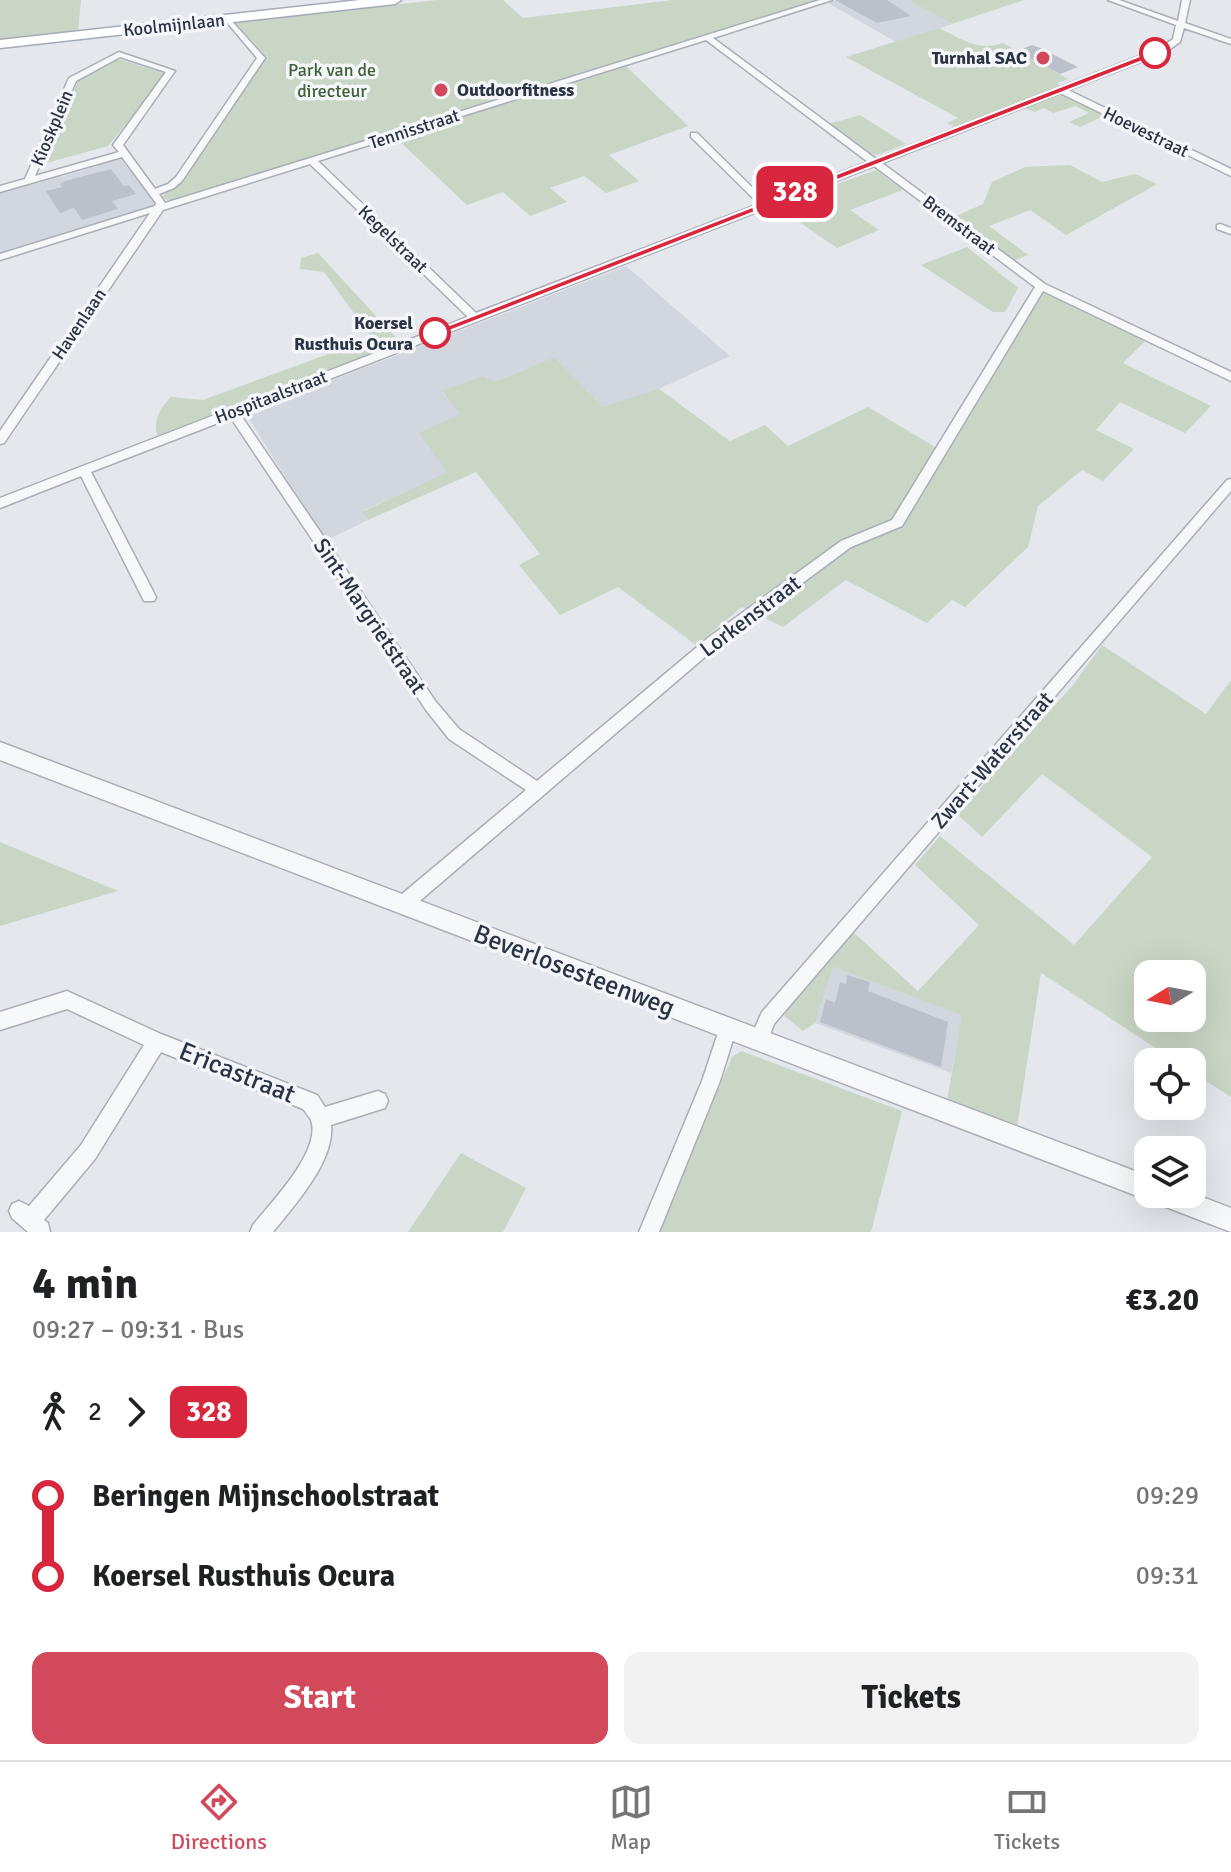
<!DOCTYPE html>
<html lang="en">
<head>
<meta charset="utf-8">
<style>
	:root { --surface:#fff; --page:#f2f2f2; --text:#202124; --muted:#757577; --line:#e0e0e0; --accent:#d1495b }
	body { margin:0; font-family:Signika,sans-serif; background:var(--page); color:var(--text); height:100vh; display:flex; flex-direction:column; font-size:30px; white-space:nowrap }
	* { box-sizing:border-box; margin:0 }
	p { font-size:26px; color:var(--muted) }
	.icon { flex:none; width:44px; height:44px; fill:none; stroke:currentColor; stroke-width:2; stroke-linecap:round; stroke-linejoin:round }
	.map { position:relative; height:1232px; overflow:hidden }
	.drawer { display:flex; flex-direction:column; background:var(--surface); flex:1 }
	.drawer>* { flex:none }
	.badge { padding:0 16px; border-radius:12px; font-size:28px; line-height:52px }
	.needle { width:52px; rotate:260deg }
	.fabs { position:absolute; left:1134px; top:960px; display:grid; gap:16px }
	.fabs a { display:grid; place-items:center; width:72px; height:72px; border-radius:16px; background:var(--surface); box-shadow:0 8px 32px #0002; font-size:40px }
	.map>.badge { position:absolute; translate:-50% -50%; box-shadow:0 0 0 4px #fff }
	.legs { display:flex; align-items:center; gap:12px; height:88px; padding:0 32px; font-size:26px }
	.legs p { margin-inline-start:auto }
	.overview { display:flex; align-items:center; justify-content:space-between; height:136px; padding:0 32px }
	h1 { font-size:44px; font-weight:700; line-height:60px }
	.cta { display:flex; gap:16px; margin-top:auto; padding:16px 32px }
	.cta a { flex:1; height:92px; border-radius:16px; background:var(--accent); color:#fff; font-size:32px; font-weight:700; line-height:92px; text-align:center }
	.cta a+a { background:var(--page); color:var(--text) }
	ul { padding:0 32px; list-style:none }
	li { display:flex; align-items:center; gap:28px; height:80px; font-size:30px }
	li i { display:grid; place-items:center; width:12px; height:100%; margin:0 10px; background:currentColor }
	li i::after { content:''; width:20px; height:20px; margin:-10px; border:6px solid; border-radius:50%; background:var(--surface) }
	li p { margin-inline-start:auto }
	li:first-child i { background:linear-gradient(#0000 50%,currentColor 0) }
	li:last-child i { background:linear-gradient(currentColor 50%,#0000 0) }
	.dock { display:flex; justify-content:space-around; align-items:center; height:112px; border-top:2px solid var(--line); background:var(--surface); font-size:22px; color:var(--muted) }
	.dock a { display:grid; justify-items:center; gap:4px }
	.dock .on { color:var(--accent) }
	.map>svg:first-child { display:block }
	.built { fill:#d2d6de }
	.green { fill:#c9d6c5; fill-rule:evenodd }
	.building { fill:#bbc0ca }
	.lines { fill:none; stroke-linecap:round; stroke-linejoin:round }
	.minor-casing { stroke:#a9aeb7; stroke-width:3 }
	.tertiary-casing { stroke:#a9aeb7; stroke-width:3 }
	.primary-casing { stroke:#a3abb8; stroke-width:3 }
	.minor { fill:#f7f8fa; fill-rule:evenodd }
	.tertiary { fill:#f7f8fa; fill-rule:evenodd }
	.primary { fill:#fff; fill-rule:evenodd }
	.line-1 { fill:#d7263d; stroke:#fff; stroke-width:2 }
	.stop-1-dot { fill:#fff; stroke:#d7263d; stroke-width:4 }
	.poi-dot { fill:#d1495b; stroke:#f4f6f9; stroke-width:3 }
	.labels { text-anchor:middle; dominant-baseline:central; stroke-width:7; stroke-linejoin:round; paint-order:stroke }
	.far-street-label { font-size:18px; fill:#2b3445; stroke:#f4f6f9 }
	.far-poi-label { font-size:18px; font-weight:bold; fill:#2b3445; stroke:#f4f6f9; text-anchor:end }
	.far-park-label { font-size:18px; fill:#3f6138; stroke:#f4f6f9 }
	.far-stop-label { font-size:18px; font-weight:bold; fill:#2b3445; stroke:#f4f6f9; text-anchor:end }
	.street-label { font-size:22px; fill:#2b3445; stroke:#f4f6f9 }
	.near-street-label { font-size:26px; fill:#2b3445; stroke:#f4f6f9 }
</style>
</head>
<body>
<div class="map">
<svg width="1231" height="1232" viewBox="0 0 1231 1232">
	<rect width="100%" height="100%" fill="#e4e7ec"/>
	<!-- built -->
	<path class="built" d="M837 0H908L952 24 896 42 828 3Z
		M119 157 156 203 153 207 0 255V193L83 171Z
		M626 266 730 356 659 389 602 408 554 357 495 382 442 392 461 414 448 472 363 511 368 520 325 541 248 417 251 412Z
		M833 967 963 1015 951 1073 815 1023Z"/>
	<!-- green -->
	<path class="green" d="M0 0H81L78 31 0 40Z
		M437 0H503L523 18 673 0H819L172 201 162 198 165 192 179 184 264 60 263 53 235 23Z
		M908 0H1024L952 24Z
		M939 28C962 39 978 52 1003 43L1068 79 1057 83 1061 86 954 127 947 123 958 118 846 57Z
		M118 59 167 74 108 146 43 164 79 78Z
		M626 66 688 126 609 155 639 181 606 193 584 176 550 188 567 202 530 216 503 192 467 205 396 138Z
		M1060 94 1106 115 1080 127 1069 122 1089 113 1076 106 1053 113 1044 108 1035 112 1024 108Z
		M860 115 906 144 877 155 869 153 829 124Z
		M1070 165 1102 182 1135 174 1157 184 1066 235 1030 210 989 226 1028 255 1013 261 954 217 983 204 992 182 1025 167Z
		M876 170 903 190 850 210 879 230 837 248 776 206Z
		M967 247 1018 288 1005 312H993L921 265Z
		M318 253 400 342 157 436C154 419 159 409 171 397L203 400 372 338 324 272 300 269 301 258Z
		M1042 292 1146 340 1123 363 1211 406 1185 433 1120 402 1096 430 1134 449 1103 481 1082 470 1038 506 1028 547 965 607 952 600 927 623 846 580 783 627 742 607 696 645 618 587 560 615 519 565 540 554 476 472 368 520 362 512 447 472 419 433 460 414 442 391 483 376 495 382 554 357 602 407 659 389 730 441 765 425 788 446 868 407 947 454 969 410Z
		M1102 645 1206 714 1231 680V1097L1192 1072V1062H1177L1041 973 1017 1127 947 1100 962 1015 833 967 815 1023 803 1031 784 1016 790 1004 853 932 918 991 979 925 915 865 940 836 1074 945 1152 857 1042 774 982 837 957 814 1073 685ZM1148 974H1192V1018H1148Z
		M0 842 118 891 0 926Z
		M741 1051 902 1111 871 1232H657L732 1057Z
		M461 1153 526 1188 503 1232H408Z"/>
	<!-- building -->
	<path class="building" d="M835 0H887L911 16 877 23Z
		M1032 45 1040 48 1078 67 1060 74 1017 51Z
		M111 169 124 186 129 185 136 194 112 201 118 209 82 220 74 208 60 213 46 191 62 187 60 184 65 181Z
		M847 975 870 982 868 991 948 1022 941 1067 820 1022 826 999 835 1003 840 982 846 984Z"/>
	<g class="lines">
		<!-- minor casing -->
		<g class="minor-casing">
			<path id="minor" d="M820 0H832L713 38 876 159 1160 48 1173 39 1176 25 1108 0H1119L1178 21 1182 0H1190L1185 23 1231 39V44L1184 28 1180 42 1166 52 1068 90 1231 169V176L1060 93 882 163 1045 284 1231 372V381L1043 291 902 526 851 547 719 645 408 911 402 913 396 911 393 905 396 899 526 790 449 739 426 710 231 418 91 472 156 597 154 601H144L81 476 0 508V498L468 317 310 164 163 210 4 443 0 444V431L150 213 0 260V254L155 206 156 203 122 157 0 192V186L25 179 69 78 119 52 175 71 123 145 155 189 168 184 176 177 257 58 224 19 228 17 265 58 182 181 174 188 159 194 165 203ZM706 40 868 162 766 201 697 133H691V137L759 204 476 313 318 161ZM120 57 166 72 113 145 119 152 35 176 76 81ZM874 166 1035 287 892 520 841 541 709 637 537 781 459 729 436 702 240 414Z
				M1220 224 1231 228V234L1217 229V225Z
				M1231 479V491L774 1024 765 1048 758 1050 751 1048 749 1041 762 1012 1227 480Z
				M67 991 161 1034 317 1095 325 1107 378 1091 385 1094 388 1101 385 1108 331 1125C335 1161 294 1206 273 1232H250L253 1225C271 1202 322 1151 311 1120 310 1118 304 1110 303 1109L161 1052 95 1159 44 1220 48 1223 50 1232H28L12 1218 9 1211 12 1204 19 1201 29 1206 81 1145 144 1045 67 1009 0 1030V1012Z
				M727 1021 733 1024 736 1030 720 1081 659 1232H639L702 1081 721 1024Z"/>
		</g>
		<!-- tertiary casing -->
		<g class="tertiary-casing">
			<path id="tertiary" d="M0 742 1148 1176V1194L1192 1193 1231 1208V1232L0 760Z"/>
		</g>
		<!-- primary casing -->
		<g class="primary-casing">
			<path id="primary" d="M360 0H401L395 4 0 48V40Z"/>
		</g>
		<!-- minor -->
		<use href="#minor" class="minor"/>
		<!-- tertiary -->
		<use href="#tertiary" class="tertiary"/>
		<!-- primary -->
		<use href="#primary" class="primary"/>
	</g>
	<!-- line-1 -->
	<path class="line-1" d="M1155 50 1158 55 439 335 429 333Z"/>
	<!-- markers -->
	<g class="stop-1-dot">
		<circle cx="1155" cy="53" r="14"/>
		<circle cx="435" cy="333" r="14"/>
	</g>
	<g class="poi-dot">
		<circle cx="1043" cy="58" r="8"/>
		<circle cx="441" cy="90" r="8"/>
	</g>
	<g class="labels">
		<!-- far-street labels -->
		<g class="far-street-label">
			<text transform="translate(174 25) rotate(-6)">Koolmijnlaan</text>
			<text transform="translate(52 128) rotate(-67)">Kioskplein</text>
			<text transform="translate(414 129) rotate(-18)">Tennisstraat</text>
			<text transform="translate(1146 132) rotate(26)">Hoevestraat</text>
			<text transform="translate(959 225) rotate(37)">Bremstraat</text>
			<text transform="translate(393 239) rotate(44)">Kegelstraat</text>
			<text transform="translate(79 324) rotate(-56)">Havenlaan</text>
			<text transform="translate(271 397) rotate(-21)">Hospitaalstraat</text>
		</g>
		<!-- far-poi labels -->
		<g class="far-poi-label">
			<text x="1027" y="58">Turnhal SAC</text>
			<text x="457" y="90" text-anchor="start">Outdoorfitness</text>
		</g>
		<!-- far-park labels -->
		<g class="far-park-label">
			<text x="332" y="70">Park van de<tspan x="332" dy="21">directeur</tspan></text>
		</g>
		<!-- far-stop labels -->
		<g class="far-stop-label">
			<text x="413" y="323">Koersel<tspan x="413" dy="21">Rusthuis Ocura</tspan></text>
		</g>
		<!-- street labels -->
		<g class="street-label">
			<text transform="translate(370 616) rotate(56)">Sint-Margrietstraat</text>
			<text transform="translate(750 616) rotate(-37)">Lorkenstraat</text>
			<text transform="translate(992 760) rotate(-49)">Zwart-Waterstraat</text>
		</g>
		<!-- near-street labels -->
		<g class="near-street-label">
			<text transform="translate(574 971) rotate(21)">Beverlosesteenweg</text>
			<text transform="translate(237 1073) rotate(22)">Ericastraat</text>
		</g>
	</g>
</svg>
<div class="fabs">
<a><svg class="needle" viewBox="-14 -14 28 28"><path d="M0-13l5 13h-10z" fill="#e53935"/><path d="M0 13l5-13h-10z" fill="#757577"/></svg></a>
<a><svg class="icon" aria-label="locate" viewBox="0 0 24 24"><circle cx="12" cy="12" r="6"/><path d="M12 2v4M12 18v4M2 12h4M18 12h4"/></svg></a>
<a><svg class="icon" aria-label="layers" viewBox="0 0 24 24"><path d="M12 4l9 5-9 5-9-5zM3 14l9 5 9-5"/></svg></a>
</div>
<b class="badge" style="left:795px;top:192px;background:#d7263d;color:#fff">328</b>
</div>
<section class="drawer">
<div class="overview"><div><h1>4 min</h1><p>09:27 – 09:31 · Bus</p></div><b>€3.20</b></div>
<div class="legs"><svg class="icon" aria-label="walk" viewBox="0 0 24 24"><circle cx="13" cy="4" r="2"/><path d="M13 8l-2 6 4 7M11 14l-3 7M7 12l3-4h3l4 4"/></svg>2<svg class="icon" aria-label="forward" viewBox="0 0 24 24"><path d="M9 5l7 7-7 7"/></svg><b class="badge" style="background:#d7263d;color:#fff">328</b></div>
<ul>
<li><i style="color:#d7263d"></i><b>Beringen Mijnschoolstraat</b><p>09:29</p></li>
<li><i style="color:#d7263d"></i><b>Koersel Rusthuis Ocura</b><p>09:31</p></li>
</ul>
<div class="cta"><a>Start</a><a>Tickets</a></div>
</section>
<nav class="dock">
<a class="on"><svg class="icon" aria-label="directions" viewBox="0 0 24 24"><path d="M12 3l9 9-9 9-9-9zM9 14v-3h6M13 9l2 2-2 2"/></svg>Directions</a>
<a><svg class="icon" aria-label="map" viewBox="0 0 24 24"><path d="M3 6l6-2 6 2 6-2v14l-6 2-6-2-6 2zM9 4v14M15 6v14"/></svg>Map</a>
<a><svg class="icon" aria-label="tickets" viewBox="0 0 24 24"><path d="M3 7h18v10H3zM15 7v10"/></svg>Tickets</a>
</nav>
</body>
</html>
